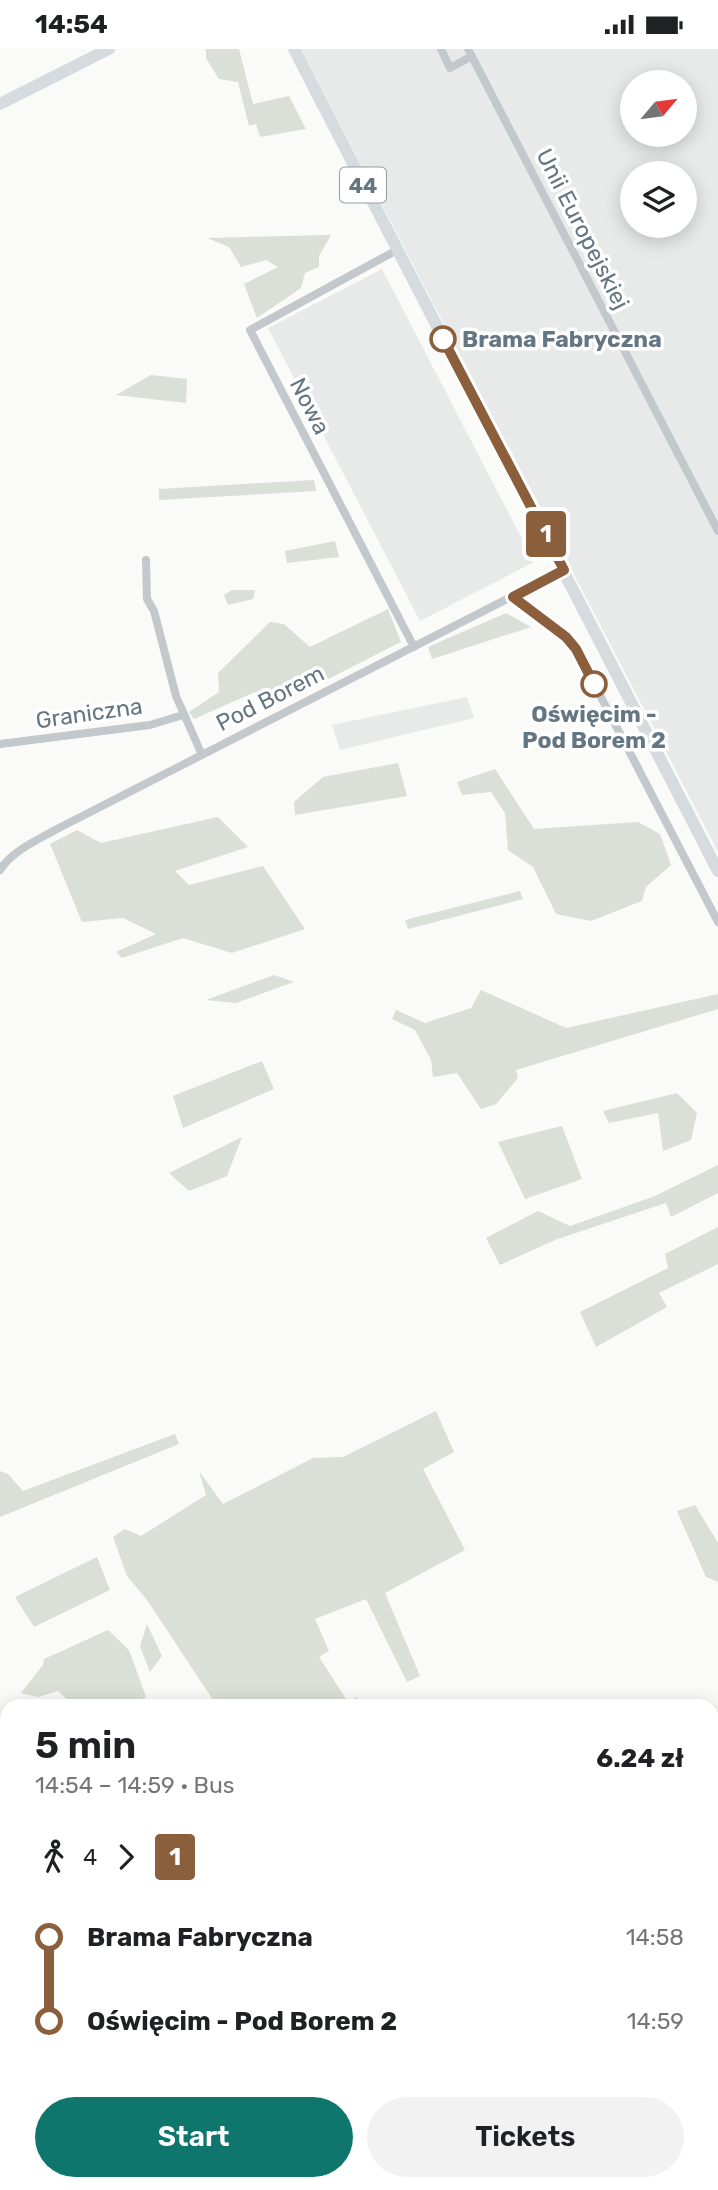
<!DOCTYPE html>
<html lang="en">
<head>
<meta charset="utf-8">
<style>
	:root { --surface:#fff; --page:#f2f2f2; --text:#202124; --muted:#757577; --accent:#0f766e }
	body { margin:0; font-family:Rubik,sans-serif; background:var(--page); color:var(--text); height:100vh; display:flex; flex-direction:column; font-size:26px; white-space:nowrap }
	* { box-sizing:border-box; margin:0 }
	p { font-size:23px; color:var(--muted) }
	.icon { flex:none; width:38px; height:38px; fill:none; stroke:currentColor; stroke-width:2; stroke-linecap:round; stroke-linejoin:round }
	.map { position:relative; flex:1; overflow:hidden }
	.details { position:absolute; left:0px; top:1650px; width:719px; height:492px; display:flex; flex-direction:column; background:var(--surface); border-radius:21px 21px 0 0; box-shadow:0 4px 18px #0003 }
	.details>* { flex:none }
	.badge { padding:0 14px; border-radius:5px; font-size:24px; line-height:46px }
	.needle { width:46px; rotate:61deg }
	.buttons { position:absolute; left:620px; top:21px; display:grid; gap:14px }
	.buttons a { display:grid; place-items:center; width:77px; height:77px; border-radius:50%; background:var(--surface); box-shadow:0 4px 18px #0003; font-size:35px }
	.map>.badge { position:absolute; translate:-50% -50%; box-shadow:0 0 0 4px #fff }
	.legs { display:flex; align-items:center; gap:10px; height:77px; padding:0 35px; font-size:23px }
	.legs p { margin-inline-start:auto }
	.headline { display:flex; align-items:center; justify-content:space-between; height:119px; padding:0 35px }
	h1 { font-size:38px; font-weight:600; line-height:52px }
	.action { display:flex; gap:14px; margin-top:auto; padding:14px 35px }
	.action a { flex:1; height:80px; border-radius:42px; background:var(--accent); color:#fff; font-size:28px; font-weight:600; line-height:80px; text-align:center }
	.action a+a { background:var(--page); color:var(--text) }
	ul { padding:0 35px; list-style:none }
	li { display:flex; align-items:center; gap:24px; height:84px; font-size:26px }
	li i { display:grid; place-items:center; width:10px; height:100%; margin:0 9px; background:currentColor }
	li i::after { content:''; width:18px; height:18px; margin:-9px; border:5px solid; border-radius:50%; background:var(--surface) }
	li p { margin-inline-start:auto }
	li:first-child i { background:linear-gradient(#0000 50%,currentColor 0) }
	li:last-child i { background:linear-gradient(currentColor 50%,#0000 0) }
	.status { display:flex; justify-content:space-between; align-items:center; height:49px; padding:0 35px; background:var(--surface); direction:ltr }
	.status svg { height:19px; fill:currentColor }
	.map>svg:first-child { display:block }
	.built { fill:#e8e9e9; fill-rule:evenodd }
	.green { fill:#dadfd7 }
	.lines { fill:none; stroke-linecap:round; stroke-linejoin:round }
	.street { stroke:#c3c8cc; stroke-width:8 }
	.primary { stroke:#d6dbdf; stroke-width:12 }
	.line-1-casing { stroke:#fff; stroke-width:16 }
	.line-1 { stroke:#8b5e3c; stroke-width:10 }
	.stop-1-dot { fill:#fff; stroke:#8b5e3c; stroke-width:3.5 }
	.labels { text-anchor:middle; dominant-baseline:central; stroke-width:7; stroke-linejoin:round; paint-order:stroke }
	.shield { fill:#fff; stroke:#939fa8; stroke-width:2 }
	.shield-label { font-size:21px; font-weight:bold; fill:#657683 }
	.street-label { font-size:23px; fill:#657683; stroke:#fff }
	.stop-label { font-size:23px; font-weight:bold; fill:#657683; stroke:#fff; text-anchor:start }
</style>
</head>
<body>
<div class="status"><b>14:54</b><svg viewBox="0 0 49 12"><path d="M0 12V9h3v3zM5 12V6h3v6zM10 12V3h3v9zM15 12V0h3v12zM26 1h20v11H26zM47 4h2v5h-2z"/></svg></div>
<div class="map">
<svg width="718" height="2141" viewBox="0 0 718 2141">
	<rect width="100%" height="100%" fill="#fafaf8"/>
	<!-- built -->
	<path class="built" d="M301 0H718V803L685 739ZM632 33H684V86H632ZM632 124H684V177H632Z
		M382 220 534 513 420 572 268 279Z
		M467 648 474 669 340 701 332 676Z"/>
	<!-- green -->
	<path class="green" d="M206 0H239L253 55 289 47 306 80 260 88 256 75 249 77 238 33 219 30 206 9Z
		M331 186 319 207V218L305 224 301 239 257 269 244 235 278 218 266 211 241 218 229 198 207 189Z
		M151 326 187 330 186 354 116 346Z
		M314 431 316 442 159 451V440Z
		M335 492 339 508 287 514 285 502Z
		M232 541H255L253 550 228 556 224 546Z
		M388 560 401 593 267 661 255 643 194 670 189 663 219 643 218 624 270 573 284 575 310 598Z
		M506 564 531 578 432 610 428 598Z
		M398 714 407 747 295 766 294 753 323 728Z
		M495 720 534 780 638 773 660 785 671 816 646 838 642 852 591 872 556 865 533 818 508 801 505 764 491 743 462 746 457 733Z
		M218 768 248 798 175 822 189 836 263 817 305 880 232 904 183 889 122 909 116 903 156 885 123 869 82 873 50 795 77 781 101 794Z
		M520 842 523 850 408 880 405 871Z
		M274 926 294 933 236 954 206 951Z
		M481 941 566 979 718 945V960L516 1021 518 1029 496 1055 481 1060 457 1024 433 1028 431 1011 415 981 392 970 396 961 425 974 471 959Z
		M262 1012 274 1040 183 1079 173 1047Z
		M677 1044 697 1064 691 1091 663 1102 658 1064 609 1074 603 1062Z
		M562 1077 582 1130 525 1150 498 1093Z
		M242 1088 227 1127 189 1142 169 1124Z
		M718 1116V1144L671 1168 666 1154 555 1191 500 1216 486 1189 538 1162 570 1177 655 1147Z
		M718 1178V1215L659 1244 667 1258 596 1298 580 1263 668 1219 665 1205Z
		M436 1362 454 1403 423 1420 465 1501 385 1544 420 1627 407 1633 366 1550 315 1570 329 1602 319 1608 348 1653 356 1648 361 1657H217L147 1551 127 1527 113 1488 125 1480 141 1487 206 1446 199 1422 223 1455 313 1409 343 1408Z
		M175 1385 179 1395 0 1468V1422L8 1425 23 1442Z
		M695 1456 718 1494V1533L706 1528 677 1462Z
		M97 1508 110 1541 34 1578 15 1548Z
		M147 1575 162 1607 150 1623 140 1597Z
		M108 1581 129 1601 146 1648 131 1657H74L58 1642 38 1648 21 1644 43 1616 44 1610Z
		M259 2135H304L308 2141H264Z
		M465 2135H523L511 2141H454Z
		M590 2135H625L633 2141H597Z"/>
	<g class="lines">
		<!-- street -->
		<path class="street" d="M441 0 450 19 472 7
			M468 0 718 482
			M397 201 250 281 414 598
			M146 511 147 550 154 562 176 647 202 706
			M513 548 558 581 576 600 718 873
			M0 695 150 676 183 666
			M0 821C12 802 36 792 55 781L564 521
			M0 1782 7 1797
			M712 1907 718 1909
			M103 2141 118 2135"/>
		<!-- primary -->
		<path class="primary" d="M294 0 718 822
			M0 55 109 0"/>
	</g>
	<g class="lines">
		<!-- line-1 casing -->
		<g class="line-1-casing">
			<path id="line-1" d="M443 290 564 521 513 548 566 588 576 600 594 635"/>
		</g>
		<!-- line-1 -->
		<use href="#line-1" class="line-1"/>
	</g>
	<!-- markers -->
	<g class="stop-1-dot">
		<circle cx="443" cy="290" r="12"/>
		<circle cx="594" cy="635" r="12"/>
	</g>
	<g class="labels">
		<!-- shield labels -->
		<rect class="shield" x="340" y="118.5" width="46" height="35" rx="5"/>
		<g class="shield-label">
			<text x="363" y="136">44</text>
		</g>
		<!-- street labels -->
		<g class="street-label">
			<text transform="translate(583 180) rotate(63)">Unii Europejskiej</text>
			<text transform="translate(310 357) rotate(63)">Nowa</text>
			<text transform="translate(270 649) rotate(-27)">Pod Borem</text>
			<text transform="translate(89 664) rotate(-8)">Graniczna</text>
		</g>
		<!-- stop labels -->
		<g class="stop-label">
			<text x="462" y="290">Brama Fabryczna</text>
			<text x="594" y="665" text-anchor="middle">Oświęcim -<tspan x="594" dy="26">Pod Borem 2</tspan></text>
		</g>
	</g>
</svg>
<div class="buttons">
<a><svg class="needle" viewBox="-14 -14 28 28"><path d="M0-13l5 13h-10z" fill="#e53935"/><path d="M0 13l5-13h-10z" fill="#757577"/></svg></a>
<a><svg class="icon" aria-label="layers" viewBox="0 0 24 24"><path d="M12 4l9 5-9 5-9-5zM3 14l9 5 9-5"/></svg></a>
</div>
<b class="badge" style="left:546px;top:485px;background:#8b5e3c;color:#fff">1</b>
<section class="details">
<div class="headline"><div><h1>5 min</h1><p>14:54 – 14:59 · Bus</p></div><b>6.24 zł</b></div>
<div class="legs"><svg class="icon" aria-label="walk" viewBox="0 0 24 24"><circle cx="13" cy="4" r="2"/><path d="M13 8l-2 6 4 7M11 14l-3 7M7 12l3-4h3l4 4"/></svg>4<svg class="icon" aria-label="forward" viewBox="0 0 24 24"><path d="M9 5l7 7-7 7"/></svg><b class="badge" style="background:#8b5e3c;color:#fff">1</b></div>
<ul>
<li><i style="color:#8b5e3c"></i><b>Brama Fabryczna</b><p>14:58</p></li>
<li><i style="color:#8b5e3c"></i><b>Oświęcim - Pod Borem 2</b><p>14:59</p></li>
</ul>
<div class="action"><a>Start</a><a>Tickets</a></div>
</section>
</div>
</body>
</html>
